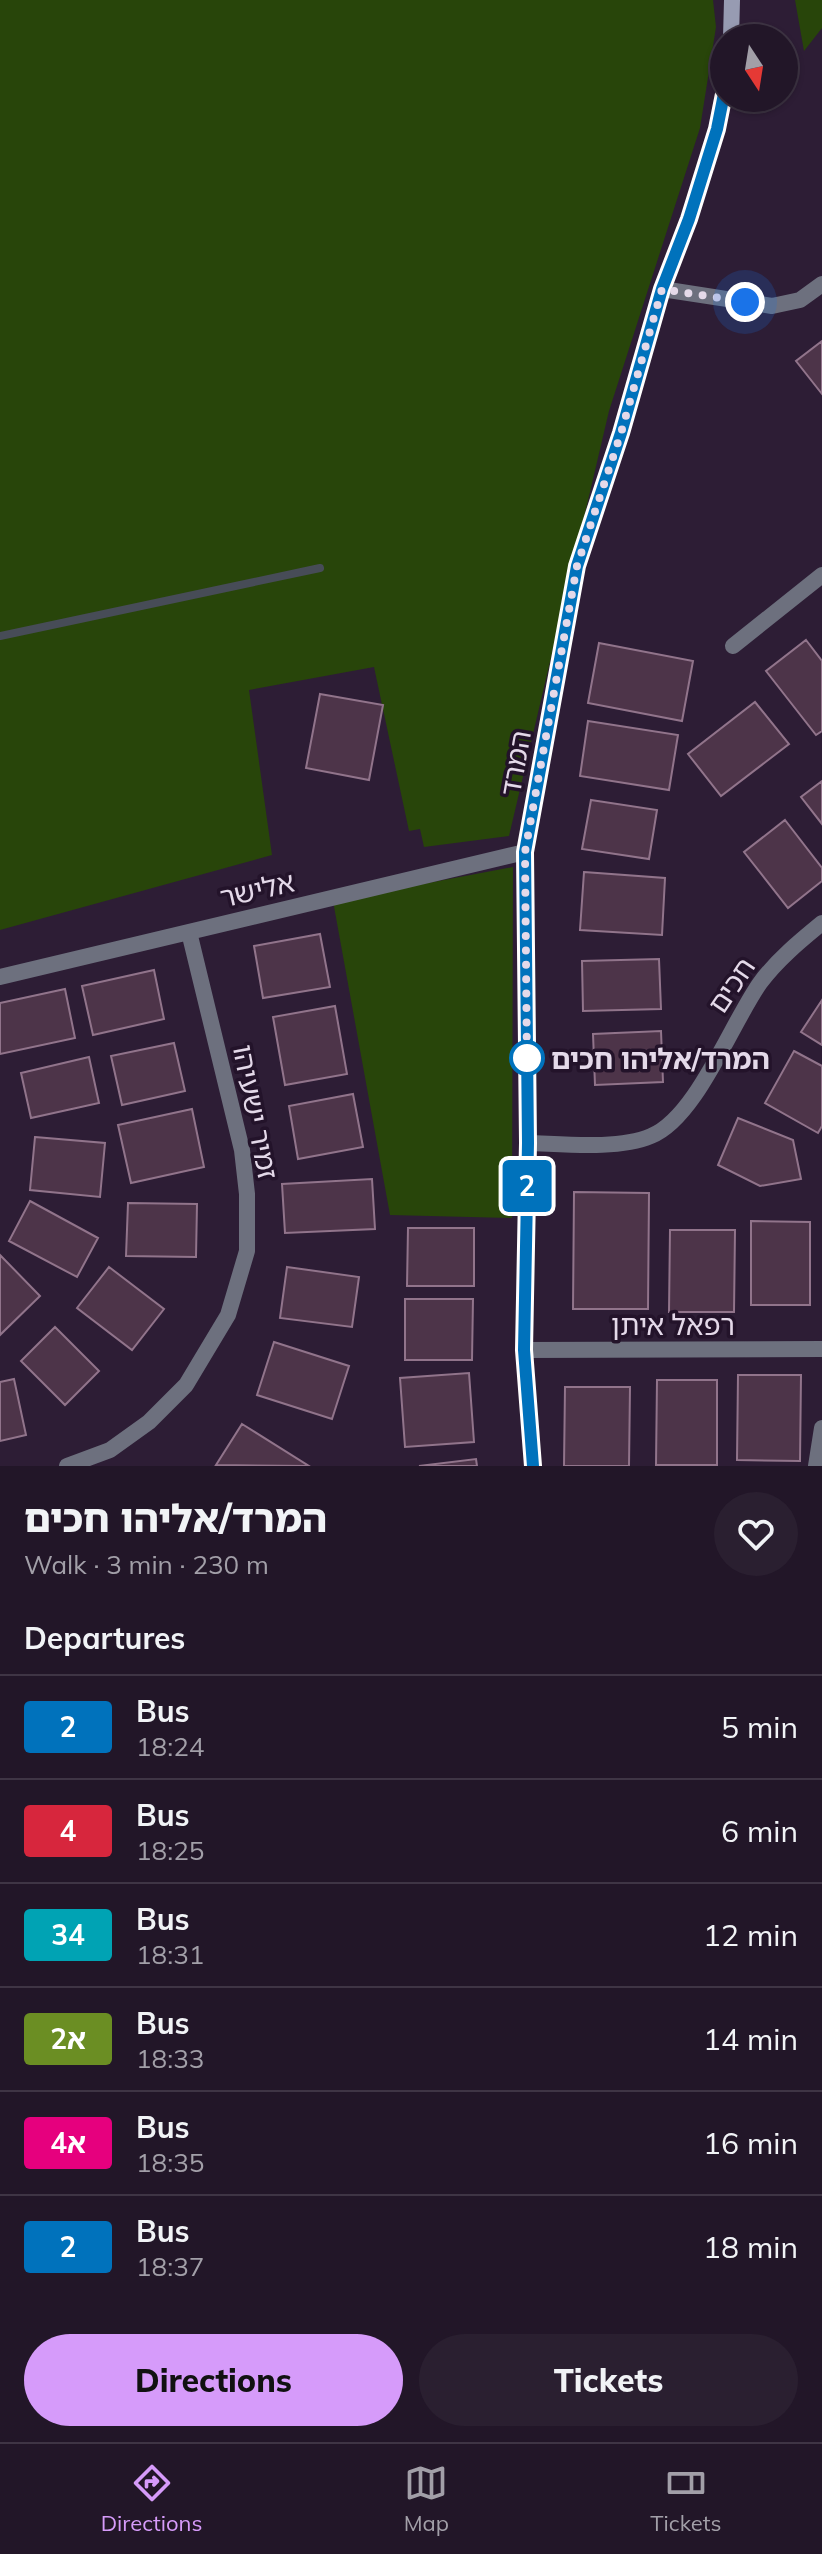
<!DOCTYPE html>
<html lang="en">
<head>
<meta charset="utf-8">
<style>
	:root { --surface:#221628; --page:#2a1f30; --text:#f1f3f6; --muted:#a29fa8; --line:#3f3545; --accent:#d69bfa }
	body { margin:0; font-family:Mulish,"Noto Sans Hebrew",sans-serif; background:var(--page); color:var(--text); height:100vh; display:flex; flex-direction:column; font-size:30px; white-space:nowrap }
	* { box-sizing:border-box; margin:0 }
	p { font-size:26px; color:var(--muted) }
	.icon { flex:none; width:44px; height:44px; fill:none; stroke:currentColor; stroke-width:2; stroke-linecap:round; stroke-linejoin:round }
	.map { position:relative; height:1466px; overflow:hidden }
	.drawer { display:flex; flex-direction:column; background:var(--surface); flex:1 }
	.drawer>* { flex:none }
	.badge { padding:0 16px; border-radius:6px; font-size:28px; line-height:52px }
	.needle { width:52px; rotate:168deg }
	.tools { position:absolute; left:710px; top:24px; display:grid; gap:16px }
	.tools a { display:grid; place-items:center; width:88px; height:88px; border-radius:50%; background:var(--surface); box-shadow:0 2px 6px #0004,0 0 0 2px var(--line); font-size:40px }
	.you { position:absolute; width:40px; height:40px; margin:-20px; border:6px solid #fff; border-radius:50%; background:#1a73e8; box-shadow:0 0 0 12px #1a73e833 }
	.map>.badge { position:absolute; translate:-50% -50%; box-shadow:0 0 0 4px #fff }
	h2 { padding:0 24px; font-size:30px; line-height:72px }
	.round { display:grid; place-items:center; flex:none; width:84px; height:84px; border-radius:42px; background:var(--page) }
	.overview { display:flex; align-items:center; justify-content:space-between; height:136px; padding:0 24px }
	h1 { font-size:38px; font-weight:800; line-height:60px }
	.action { display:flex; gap:16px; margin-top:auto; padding:16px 24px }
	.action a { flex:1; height:92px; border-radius:48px; background:var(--accent); color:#111; font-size:32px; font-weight:800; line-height:92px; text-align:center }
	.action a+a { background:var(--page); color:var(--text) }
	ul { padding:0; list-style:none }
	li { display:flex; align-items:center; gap:24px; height:104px; padding:0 24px; border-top:2px solid var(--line) }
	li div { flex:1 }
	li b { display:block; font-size:30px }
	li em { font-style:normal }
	li .badge { min-width:88px; font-weight:700; text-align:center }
	.tab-bar { display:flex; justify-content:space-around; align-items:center; height:112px; border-top:2px solid var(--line); background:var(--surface); font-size:22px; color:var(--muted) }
	.tab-bar a { display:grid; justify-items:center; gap:4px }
	.tab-bar .on { color:var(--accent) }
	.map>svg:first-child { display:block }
	.green { fill:#28450a }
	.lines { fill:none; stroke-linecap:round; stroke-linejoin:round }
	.stream { stroke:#474c57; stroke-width:8 }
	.building { fill:#4d3449; stroke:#91748b; stroke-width:2 }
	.street { stroke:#6d707e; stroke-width:16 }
	.secondary { stroke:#979bb2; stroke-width:16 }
	.line-casing { stroke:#fff; stroke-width:18 }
	.line { stroke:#0072bc; stroke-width:12 }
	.walk { stroke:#e4d9e9; stroke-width:8; stroke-dasharray:0 14.4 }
	.stop-dot { fill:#fff; stroke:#0072bc; stroke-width:4 }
	.labels { text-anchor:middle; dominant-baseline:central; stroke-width:7; stroke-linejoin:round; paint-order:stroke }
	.street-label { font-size:28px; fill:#e4d9e9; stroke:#23132a }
	.stop-label { font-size:28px; font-weight:bold; fill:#e4d9e9; stroke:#23132a; text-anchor:start }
</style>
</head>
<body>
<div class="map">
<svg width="822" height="1466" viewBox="0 0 822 1466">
	<rect width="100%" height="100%" fill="#2d1d35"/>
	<!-- green -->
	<path class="green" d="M0 0H713L716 27 700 128 609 411 509 836 424 847 420 829 409 831 374 667 249 690 272 855 0 930Z
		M795 0H822V28L804 51Z
		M513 867 512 1218 390 1215 333 901Z"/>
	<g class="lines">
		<!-- stream -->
		<path class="stream" d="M0 636 320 568"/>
	</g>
	<!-- building -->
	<path class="building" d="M822 341V394L796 361Z
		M806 640 822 661V731L816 735 766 671Z
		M599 643 693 661 682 721 588 703Z
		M320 694 383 705 369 780 306 768Z
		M755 702 789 744 721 796 688 754Z
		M588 721 678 735 669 790 580 776Z
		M822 781V824L801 797Z
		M591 800 657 810 649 859 582 849Z
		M785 820 822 868V881L788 908 744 852Z
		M584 872 665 878 662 935 580 930Z
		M320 934 330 987 263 998 254 946Z
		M659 959 661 1009 583 1011 582 961Z
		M154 970 164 1019 93 1035 82 986Z
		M65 989 75 1038 0 1054V1003Z
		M822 1000V1045L801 1032Z
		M335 1006 347 1074 285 1085 273 1017Z
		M661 1031 663 1082 595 1085 593 1034Z
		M174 1043 185 1091 122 1105 111 1056Z
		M794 1051 822 1066V1126L818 1133 765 1103Z
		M89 1057 99 1103 31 1118 21 1073Z
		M353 1094 363 1147 298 1159 289 1106Z
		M192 1109 204 1167 131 1183 118 1125Z
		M738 1118 793 1140 801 1179 760 1186 718 1165Z
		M35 1137 105 1143 100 1197 30 1190Z
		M372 1179 375 1229 285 1233 282 1184Z
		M574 1192 649 1193 648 1309H573Z
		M30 1201 98 1238 77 1277 9 1241Z
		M128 1203 197 1204 196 1257 126 1256Z
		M751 1221 810 1222V1305H751Z
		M408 1228H474V1286H407Z
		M670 1230H735L734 1312H669Z
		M0 1255 40 1296 0 1335Z
		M109 1267 164 1309 132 1350 77 1308Z
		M287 1267 359 1277 352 1327 280 1318Z
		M405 1299H473L472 1360H405Z
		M55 1327 99 1371 65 1405 21 1361Z
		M274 1342 349 1366 332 1419 257 1395Z
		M469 1373 474 1442 405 1447 400 1378Z
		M738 1375H801L800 1461 737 1460Z
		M14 1379 26 1435 0 1441V1382Z
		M657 1380H717V1465H656Z
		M565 1387H630L629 1466H564Z
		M242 1424 309 1466 216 1465Z
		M476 1459 477 1466H419Z"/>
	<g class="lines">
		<!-- street -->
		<path class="street" d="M662 289 772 306 800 300 822 284
			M733 646 822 575
			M0 977 525 852
			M528 1143C563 1144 618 1150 651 1136 696 1118 731 1024 760 983 777 960 800 941 822 923
			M524 1350 822 1349
			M67 1466 110 1450 149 1422 186 1385 228 1315 247 1251V1194L242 1150 189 932
			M816 1466 822 1428"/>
		<!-- secondary -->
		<path class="secondary" d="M731 38 732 0
			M533 1466 524 1350 528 1143 525 852 577 566 621 433 662 289 689 219 717 129 724 94"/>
	</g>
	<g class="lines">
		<!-- line casing -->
		<g class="line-casing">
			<path id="line" d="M533 1466 524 1350 528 1143 525 852 577 566 621 433 662 289 689 219 717 129 724 94"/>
		</g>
		<!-- line -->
		<use href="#line" class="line"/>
		<!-- walk -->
		<path class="walk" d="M527 1058V1069L525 852 577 566 621 433 662 289 745 302"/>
	</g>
	<!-- markers -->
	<circle class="stop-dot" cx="527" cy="1058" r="16"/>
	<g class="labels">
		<!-- street labels -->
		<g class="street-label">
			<text transform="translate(515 763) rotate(-80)">המרד</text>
			<text transform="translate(257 889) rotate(-13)">אלישר</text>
			<text transform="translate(731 985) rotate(-56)">חכים</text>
			<text transform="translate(256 1112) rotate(79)">זמיר ישעיהו</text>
			<text x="673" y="1324">רפאל איתן</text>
		</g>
		<!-- stop labels -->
		<g class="stop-label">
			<text x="551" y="1058">המרד/אליהו חכים</text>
		</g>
	</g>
</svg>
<div class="tools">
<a><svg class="needle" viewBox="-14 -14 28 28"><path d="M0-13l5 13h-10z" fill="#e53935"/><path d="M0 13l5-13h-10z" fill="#a29fa8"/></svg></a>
</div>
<div class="you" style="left:745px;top:302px"></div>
<b class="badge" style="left:527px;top:1186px;background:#0072bc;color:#fff">2</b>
</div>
<section class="drawer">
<div class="overview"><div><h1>המרד/אליהו חכים</h1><p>Walk · 3 min · 230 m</p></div><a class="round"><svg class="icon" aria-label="heart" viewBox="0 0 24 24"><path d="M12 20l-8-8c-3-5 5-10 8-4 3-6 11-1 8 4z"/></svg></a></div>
<h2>Departures</h2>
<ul>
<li><span class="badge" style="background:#0072bc;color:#fff">2</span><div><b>Bus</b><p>18:24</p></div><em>5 min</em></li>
<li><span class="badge" style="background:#d7263d;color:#fff">4</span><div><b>Bus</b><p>18:25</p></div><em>6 min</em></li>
<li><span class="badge" style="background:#00a3b4;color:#fff">34</span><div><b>Bus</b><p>18:31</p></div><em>12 min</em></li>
<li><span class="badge" style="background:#6b8e23;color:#fff">2א</span><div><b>Bus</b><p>18:33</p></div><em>14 min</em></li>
<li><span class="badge" style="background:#e6007e;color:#fff">4א</span><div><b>Bus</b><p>18:35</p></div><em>16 min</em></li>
<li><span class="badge" style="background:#0072bc;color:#fff">2</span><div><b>Bus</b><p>18:37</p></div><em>18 min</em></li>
</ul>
<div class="action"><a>Directions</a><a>Tickets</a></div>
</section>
<nav class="tab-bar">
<a class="on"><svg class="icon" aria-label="directions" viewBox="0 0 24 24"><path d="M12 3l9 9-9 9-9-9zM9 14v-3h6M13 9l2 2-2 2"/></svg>Directions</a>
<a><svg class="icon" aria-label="map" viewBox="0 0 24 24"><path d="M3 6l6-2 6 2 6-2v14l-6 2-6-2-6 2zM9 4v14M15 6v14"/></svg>Map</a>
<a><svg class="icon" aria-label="tickets" viewBox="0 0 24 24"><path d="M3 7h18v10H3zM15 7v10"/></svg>Tickets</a>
</nav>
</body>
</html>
